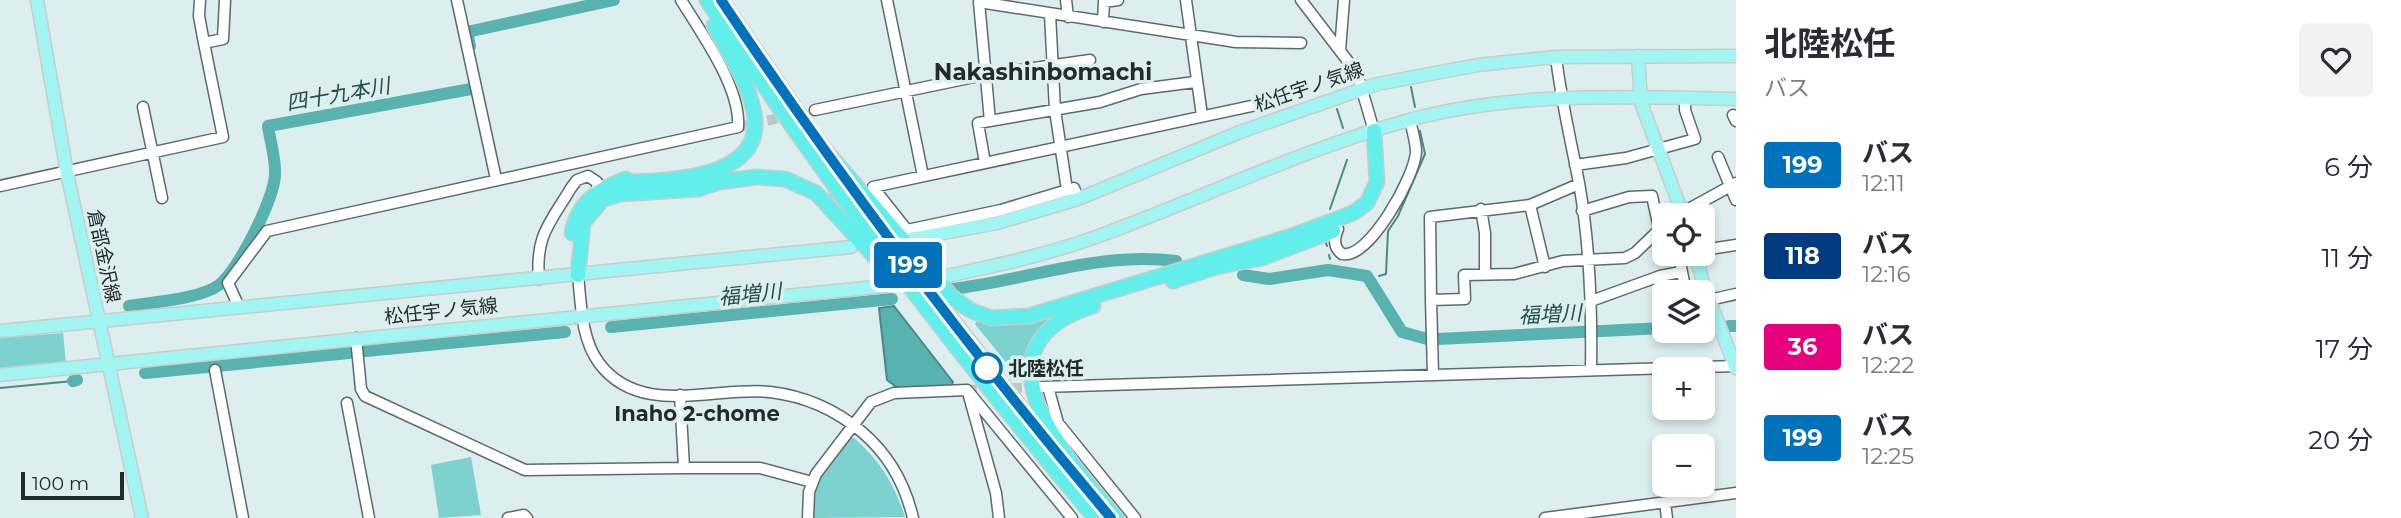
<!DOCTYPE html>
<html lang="ja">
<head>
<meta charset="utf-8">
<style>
	:root { --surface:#fff; --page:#f2f2f3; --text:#2b2b33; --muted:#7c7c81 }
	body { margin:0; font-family:Montserrat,"Noto Sans JP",sans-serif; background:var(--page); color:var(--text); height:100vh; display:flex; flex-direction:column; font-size:26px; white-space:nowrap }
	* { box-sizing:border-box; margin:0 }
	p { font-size:23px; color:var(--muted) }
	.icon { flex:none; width:38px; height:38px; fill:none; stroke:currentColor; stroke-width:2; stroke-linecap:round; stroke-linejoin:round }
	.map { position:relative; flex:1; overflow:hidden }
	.details { display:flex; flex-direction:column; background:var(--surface); width:665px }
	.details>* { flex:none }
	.badge { padding:0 14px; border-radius:5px; font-size:24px; line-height:46px }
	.controls { position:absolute; left:1652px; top:203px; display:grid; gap:14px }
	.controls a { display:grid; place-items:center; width:63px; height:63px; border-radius:10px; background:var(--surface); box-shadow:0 4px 10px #0003; font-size:35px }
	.scale { position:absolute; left:21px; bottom:18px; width:103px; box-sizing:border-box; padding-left:7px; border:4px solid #232a2a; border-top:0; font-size:19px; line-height:24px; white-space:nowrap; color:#232a2a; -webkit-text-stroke:5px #dcefee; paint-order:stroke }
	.map>.badge { position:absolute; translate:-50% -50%; box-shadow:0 0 0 4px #fff }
	.round { display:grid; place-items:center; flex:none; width:74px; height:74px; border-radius:10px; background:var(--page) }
	.summary { display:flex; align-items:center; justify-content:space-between; height:119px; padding:0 28px }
	h1 { font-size:33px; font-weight:700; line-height:52px }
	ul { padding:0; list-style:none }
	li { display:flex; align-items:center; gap:21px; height:91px; padding:0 28px }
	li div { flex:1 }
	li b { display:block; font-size:26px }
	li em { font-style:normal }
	li .badge { min-width:77px; font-weight:700; text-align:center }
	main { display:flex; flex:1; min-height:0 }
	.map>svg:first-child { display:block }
	.green { fill:#7dd1ce }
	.water { fill:#58b2af; stroke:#488987; stroke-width:2 }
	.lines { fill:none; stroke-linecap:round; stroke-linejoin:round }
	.stream { stroke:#488987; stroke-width:2 }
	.river { stroke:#58b2af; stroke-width:12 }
	.minor-tunnel { stroke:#b7c8c7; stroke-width:10; stroke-dasharray:10 5; stroke-linecap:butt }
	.minor-casing { stroke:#5b6b6b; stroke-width:13 }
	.major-casing { stroke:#cacccc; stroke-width:15 }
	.highway-casing { stroke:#cacccc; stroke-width:17 }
	.minor { stroke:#fff; stroke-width:10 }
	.major { stroke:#a1f5f2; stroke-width:12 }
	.highway { stroke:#62eeea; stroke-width:14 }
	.line-casing { stroke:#fff; stroke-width:16 }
	.line { stroke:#0072bc; stroke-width:10 }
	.stop-dot { fill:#fff; stroke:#0072bc; stroke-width:3.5 }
	.labels { text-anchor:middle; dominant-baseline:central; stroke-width:7; stroke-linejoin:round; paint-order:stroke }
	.street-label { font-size:19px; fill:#232a2a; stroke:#dcefee }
	.stop-label { font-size:19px; font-weight:bold; fill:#232a2a; stroke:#dcefee; text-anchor:start }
	.water-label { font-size:21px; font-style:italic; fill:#244e4d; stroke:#dcefee }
	.neighbourhood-label { font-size:21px; font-weight:bold; fill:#232a2a; stroke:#dcefee }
	.quarter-label { font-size:23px; font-weight:bold; fill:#232a2a; stroke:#dcefee }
</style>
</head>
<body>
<main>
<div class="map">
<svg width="1736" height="518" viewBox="0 0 1736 518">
	<rect width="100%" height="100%" fill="#dcefee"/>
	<!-- green -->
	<path class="green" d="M1062 312C1042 328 1028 344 1024 370L1015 362 1009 366 975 324 978 319Z
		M63 333 66 363 0 369V338Z
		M848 438H854C879 459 895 485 905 517L813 518 816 485Z
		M471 457 481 515 439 518 431 465Z"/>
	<!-- water -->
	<path class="water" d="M894 306 953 382 951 386 898 388 887 380 879 308Z"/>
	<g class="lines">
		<!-- stream -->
		<path class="stream" d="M1411 87 1415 107
			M1337 109 1343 128
			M1330 209 1347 160
			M1326 243 1327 246
			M1329 255 1330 259
			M1330 270V268
			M1367 276 1373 277
			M1379 276 1386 274 1388 231 1398 216 1425 154 1420 131
			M0 388 73 381"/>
		<!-- river -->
		<path class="river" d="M470 46 467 32 614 0
			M1243 275 1269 279 1328 270 1367 276 1402 332 1427 339
			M952 289C1027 280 1101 251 1176 261
			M129 306C153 302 200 299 219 285 238 271 274 199 275 175 276 159 270 141 268 126L471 89
			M1703 326H1712
			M1729 326H1736
			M611 327 892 299
			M1437 339 1664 328
			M366 351 565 332
			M145 373 349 353
			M73 381 77 380"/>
		<!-- minor-tunnel -->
		<path class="minor-tunnel" d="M738 127 815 110
			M814 197 863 189
			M967 390 1041 387"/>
		<!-- minor casing -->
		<g class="minor-casing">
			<path id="minor" d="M200 0 199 16 204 43 223 39 225 0
				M457 0 496 179
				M887 0 923 176
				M1066 0 1068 17
				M1186 0 1202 116
				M1301 0 1357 73 1374 131
				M1050 14 1055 110 1067 190
				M1103 22 1104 2 1118 0
				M1340 50 1344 0
				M1556 57C1561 100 1571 141 1579 183 1590 244 1592 308 1591 370
				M143 107 162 198
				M815 110 984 75 1090 60
				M1733 115 1736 121
				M990 121 979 2 1236 42 1301 43
				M1718 157 1736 200
				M985 163 978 123 1100 102 1141 89 1195 82
				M1575 165 1626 158 1695 139 1685 110V98
				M0 186 223 137 204 43
				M1078 199 1074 188 1001 210 907 230 873 187 1275 101
				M1530 205 1545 267
				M1481 209 1485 233V275
				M1582 211 1629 197 1652 196 1659 228
				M1678 215 1736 183
				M1338 229C1334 239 1333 247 1342 254 1369 260 1415 176 1416 152 1416 142 1412 130 1410 120
				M1703 250 1736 245
				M578 275C581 303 581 339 599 363 640 418 714 386 770 392 804 396 836 410 862 432 889 455 905 484 913 518
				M539 279C535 236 550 223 571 188L577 180 588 176 597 182 598 191
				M1686 292 1679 257 1688 254
				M1431 300 1430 217 1530 205 1579 184
				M1709 300 1736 294
				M1591 301 1660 276 1681 272
				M239 307 228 283 267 231 738 127C741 88 702 34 681 0
				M356 338 361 389 365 396 525 470 684 468
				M215 370 243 518
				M1433 375 1431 300 1465 299 1464 275 1514 274 1563 261 1625 258 1635 253 1664 225
				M1041 387 1736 366
				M1048 387 1058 423 1135 518
				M967 390 1072 518
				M680 395 684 468H760L812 482
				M969 396 996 493 999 518
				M347 403 369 518
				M1665 503 1667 518
				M508 518 524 515 527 518
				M808 518 809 492 816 474 871 402 894 393 967 390
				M1545 518 1736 493"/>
		</g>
		<!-- major casing -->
		<g class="major-casing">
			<path id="major" d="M37 0 67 173 142 518
				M1638 56 1641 103 1683 215
				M911 239 997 223 1078 199 1240 132 1377 84 1478 65 1556 57 1736 56
				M1696 254 1704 287 1736 368
				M942 277C994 266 1046 255 1096 237 1201 199 1300 150 1409 120 1514 91 1628 97 1736 99
				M0 331 851 247
				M0 375 885 286"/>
		</g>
		<!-- highway casing -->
		<g class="highway-casing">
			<path id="highway" d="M707 0C824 181 957 353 1095 518
				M721 0 819 143
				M814 137 952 297 970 310 991 318 1029 316 1292 236 1353 213 1367 203 1377 182 1374 131
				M618 182C660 181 759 182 755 120 752 87 729 54 714 26
				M572 233C578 202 598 189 626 179
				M893 244 1051 446
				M578 275 583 223 602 200 620 194 698 189 719 182 756 177 785 179 816 193 886 269
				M1173 281 1216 267 1262 258 1333 231
				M1093 306C966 346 1065 457 1116 518"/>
		</g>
		<!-- minor -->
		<use href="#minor" class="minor"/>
		<!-- major -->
		<use href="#major" class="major"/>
		<!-- highway -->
		<use href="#highway" class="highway"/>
	</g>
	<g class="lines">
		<!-- line casing -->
		<g class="line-casing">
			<path id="line" d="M721 0C841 180 971 352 1111 518"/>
		</g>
		<!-- line -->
		<use href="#line" class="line"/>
	</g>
	<!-- markers -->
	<circle class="stop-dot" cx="987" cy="368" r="14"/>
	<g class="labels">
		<!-- street labels -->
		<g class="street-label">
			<text transform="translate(1309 87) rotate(-19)">松任宇ノ気線</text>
			<text transform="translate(104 256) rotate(78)">倉部金沢線</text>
			<text transform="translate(441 311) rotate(-6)">松任宇ノ気線</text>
		</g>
		<!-- stop labels -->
		<g class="stop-label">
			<text x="1008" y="368">北陸松任</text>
		</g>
		<!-- water labels -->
		<g class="water-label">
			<text transform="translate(338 94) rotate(-10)">四十九本川</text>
			<text transform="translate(750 294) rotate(-6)">福増川</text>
			<text transform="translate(1550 314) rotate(-3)">福増川</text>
		</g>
		<!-- neighbourhood labels -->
		<g class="neighbourhood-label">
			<text x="697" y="413">Inaho 2-chome</text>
		</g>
		<!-- quarter labels -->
		<g class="quarter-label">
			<text x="1043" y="72">Nakashinbomachi</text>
		</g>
	</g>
</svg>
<div class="controls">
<a><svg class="icon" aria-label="locate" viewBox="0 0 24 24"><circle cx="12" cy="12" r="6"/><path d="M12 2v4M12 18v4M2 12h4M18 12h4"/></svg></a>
<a><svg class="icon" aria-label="layers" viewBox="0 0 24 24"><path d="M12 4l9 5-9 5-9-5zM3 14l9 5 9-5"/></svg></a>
<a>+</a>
<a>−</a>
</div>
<div class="scale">100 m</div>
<b class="badge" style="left:908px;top:265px;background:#0072bc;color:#fff">199</b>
</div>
<section class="details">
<div class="summary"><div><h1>北陸松任</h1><p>バス</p></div><a class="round"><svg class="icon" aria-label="heart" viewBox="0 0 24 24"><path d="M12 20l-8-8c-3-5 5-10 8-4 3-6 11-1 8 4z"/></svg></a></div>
<ul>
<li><span class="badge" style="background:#0072bc;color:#fff">199</span><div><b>バス</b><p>12:11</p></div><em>6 分</em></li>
<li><span class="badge" style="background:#003b80;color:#fff">118</span><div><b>バス</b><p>12:16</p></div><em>11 分</em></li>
<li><span class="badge" style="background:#e6007e;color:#fff">36</span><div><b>バス</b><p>12:22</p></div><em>17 分</em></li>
<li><span class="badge" style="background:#0072bc;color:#fff">199</span><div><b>バス</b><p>12:25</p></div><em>20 分</em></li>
</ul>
</section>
</main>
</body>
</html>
